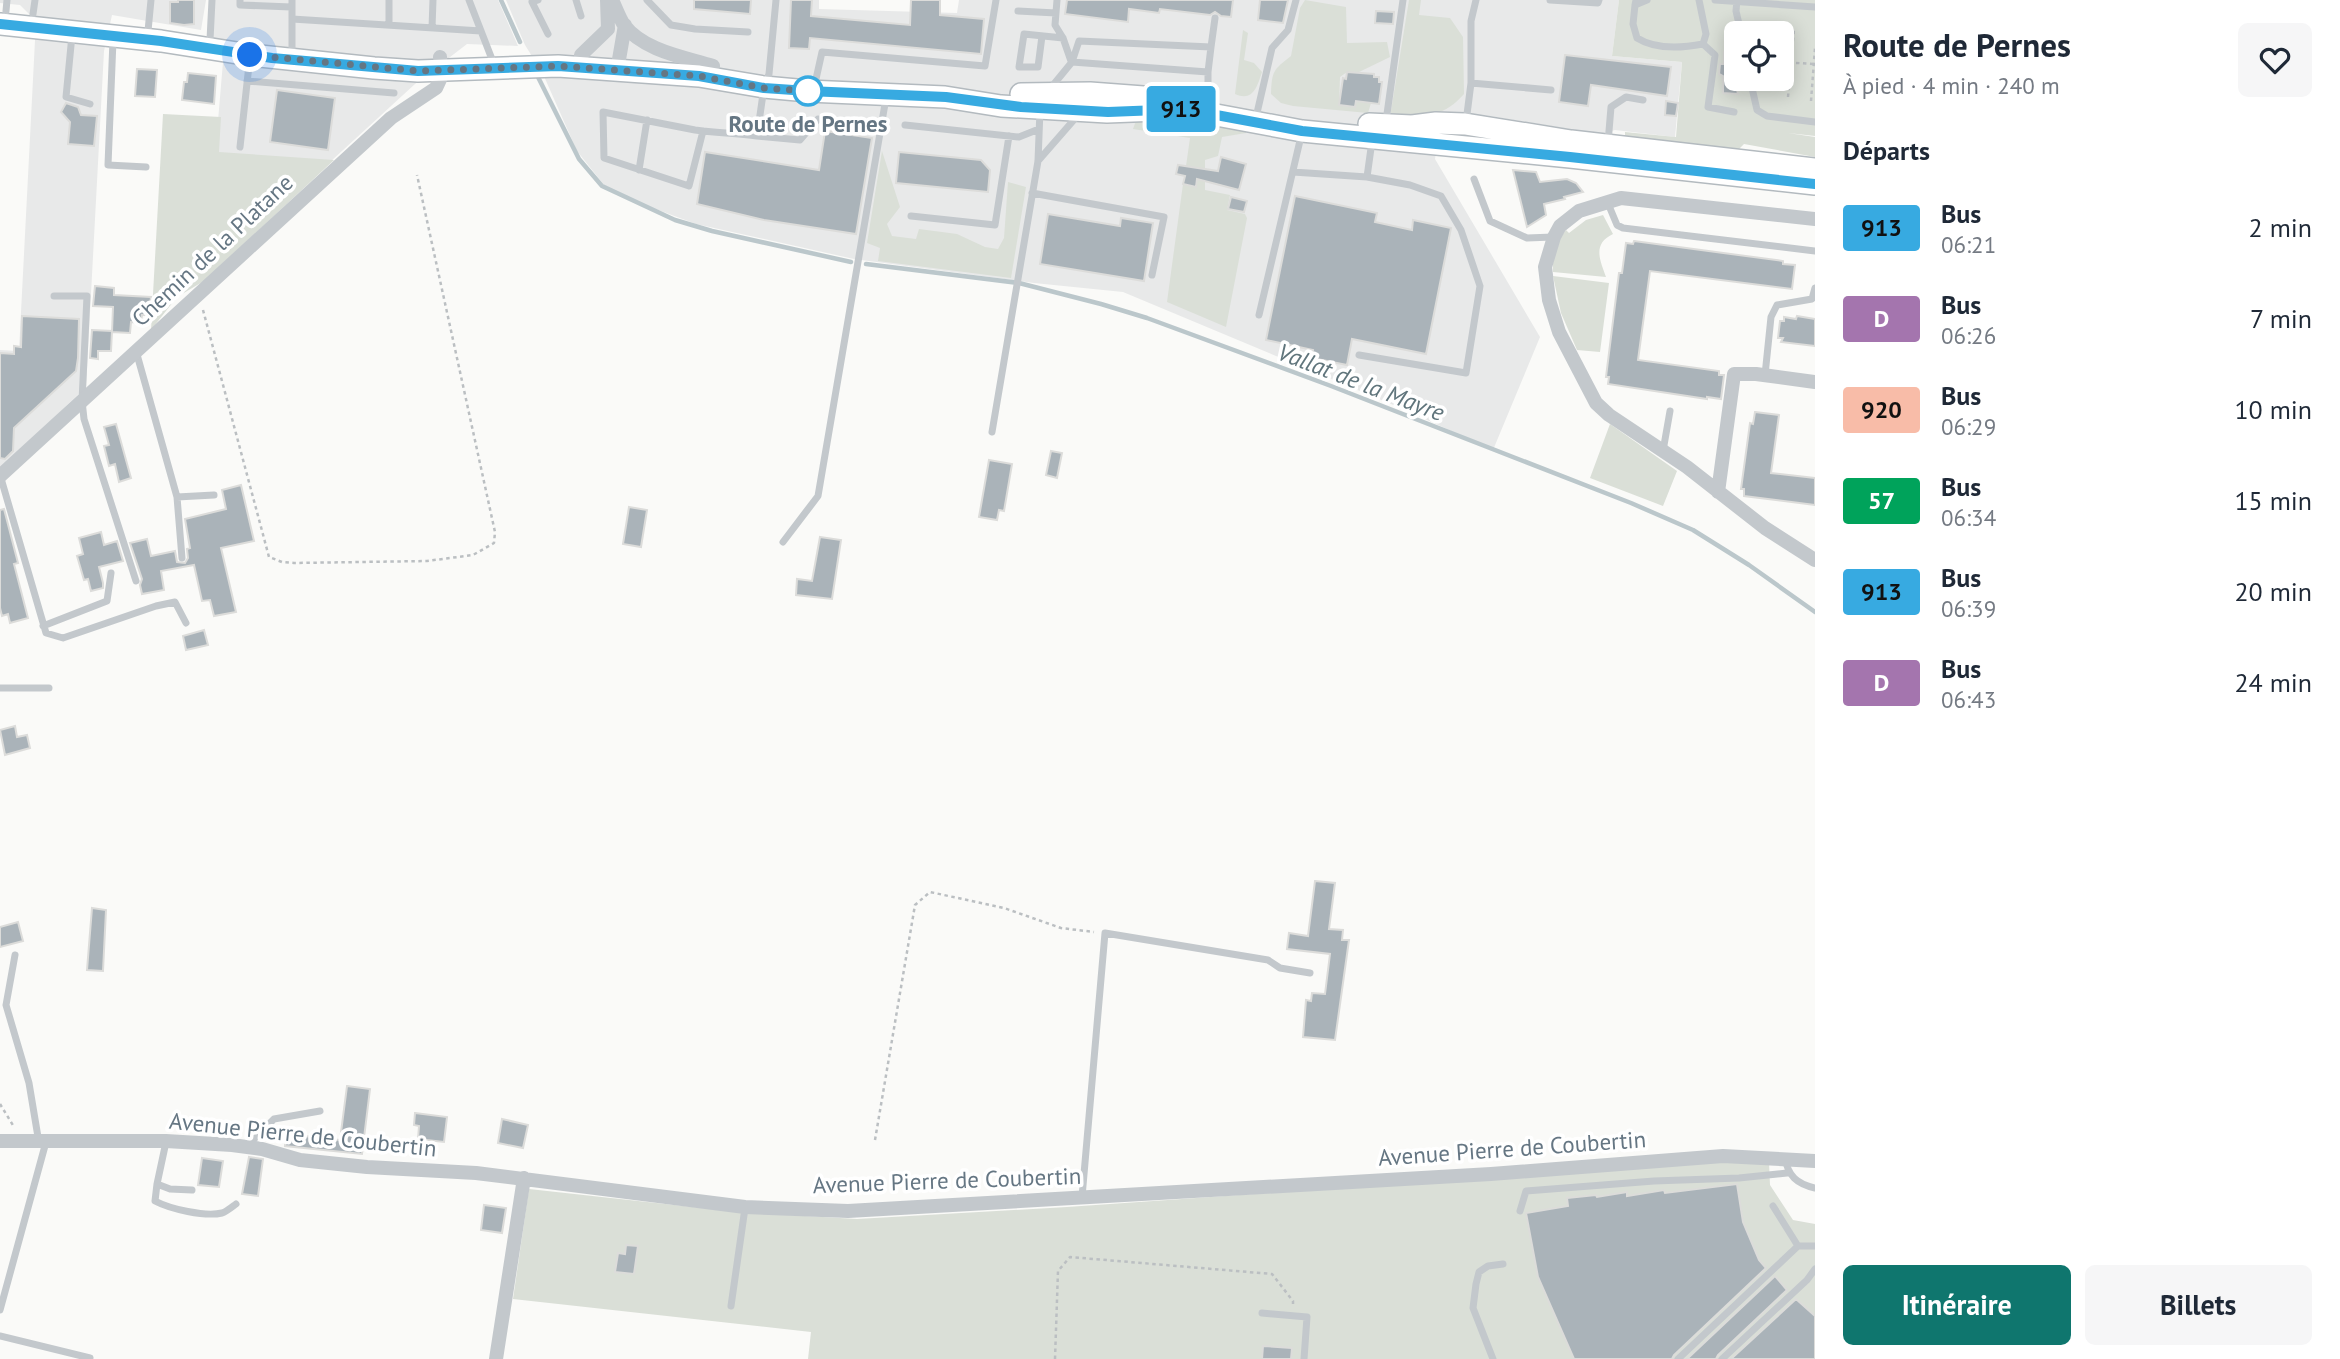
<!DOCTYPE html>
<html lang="fr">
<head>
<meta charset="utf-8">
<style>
	:root { --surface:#fff; --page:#f6f6f7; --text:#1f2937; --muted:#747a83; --accent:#0f766e }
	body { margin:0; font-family:"PT Sans",sans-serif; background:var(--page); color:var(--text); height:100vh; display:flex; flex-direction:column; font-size:26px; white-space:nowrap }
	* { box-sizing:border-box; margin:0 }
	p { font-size:23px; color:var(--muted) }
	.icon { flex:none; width:38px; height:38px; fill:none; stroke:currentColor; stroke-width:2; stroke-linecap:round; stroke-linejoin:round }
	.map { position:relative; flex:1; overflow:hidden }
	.details { display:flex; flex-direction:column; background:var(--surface); width:525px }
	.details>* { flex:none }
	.badge { padding:0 14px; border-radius:5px; font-size:24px; line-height:46px }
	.fabs { position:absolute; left:1724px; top:21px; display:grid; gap:14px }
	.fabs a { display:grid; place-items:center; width:70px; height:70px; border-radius:10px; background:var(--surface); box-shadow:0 4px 18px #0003; font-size:35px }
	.you { position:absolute; width:35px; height:35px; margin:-18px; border:5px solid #fff; border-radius:50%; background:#1a73e8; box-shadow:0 0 0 10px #1a73e833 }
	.map>.badge { position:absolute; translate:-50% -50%; box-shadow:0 0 0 4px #fff }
	h2 { padding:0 28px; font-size:26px; line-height:63px }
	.round { display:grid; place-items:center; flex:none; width:74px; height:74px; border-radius:10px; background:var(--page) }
	.summary { display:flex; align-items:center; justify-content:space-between; height:119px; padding:0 28px }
	h1 { font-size:33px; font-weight:700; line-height:52px }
	.action { display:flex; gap:14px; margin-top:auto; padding:14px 28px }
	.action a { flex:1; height:80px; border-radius:10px; background:var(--accent); color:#fff; font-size:28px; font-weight:700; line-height:80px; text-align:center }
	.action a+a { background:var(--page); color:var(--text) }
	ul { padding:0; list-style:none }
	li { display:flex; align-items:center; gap:21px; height:91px; padding:0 28px }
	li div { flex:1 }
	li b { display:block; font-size:26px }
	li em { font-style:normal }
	li .badge { min-width:77px; font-weight:700; text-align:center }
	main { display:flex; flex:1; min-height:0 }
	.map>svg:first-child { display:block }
	.built { fill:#e8e9e9 }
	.green { fill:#dadfd7; fill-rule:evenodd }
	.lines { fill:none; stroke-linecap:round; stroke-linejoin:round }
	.stream { stroke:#bbc7cb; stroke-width:4.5 }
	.building { fill:#aab3b9; stroke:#dcdcda; stroke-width:2 }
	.secondary-casing { stroke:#b3babf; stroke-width:24 }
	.path { stroke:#bbbfc2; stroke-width:2.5; stroke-dasharray:3.5 3.5; stroke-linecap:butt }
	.service { stroke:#c3c8cc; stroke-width:7 }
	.minor { stroke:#c3c8cc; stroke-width:14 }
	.secondary { stroke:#fff; stroke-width:21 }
	.line-casing { stroke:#fff; stroke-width:16 }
	.line { stroke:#37aae1; stroke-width:10 }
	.walk { stroke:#657683; stroke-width:7; stroke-dasharray:0 12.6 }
	.stop-dot { fill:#fff; stroke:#37aae1; stroke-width:3.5 }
	.labels { text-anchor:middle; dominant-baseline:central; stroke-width:7; stroke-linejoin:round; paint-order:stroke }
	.stop-label { font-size:23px; font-weight:bold; fill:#657683; stroke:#fff }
	.street-label { font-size:23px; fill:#657683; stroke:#fff }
	.water-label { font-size:24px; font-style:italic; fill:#60757c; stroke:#fff }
</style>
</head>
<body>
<main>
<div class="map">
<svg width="1815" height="1359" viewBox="0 0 1815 1359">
	<rect width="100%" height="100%" fill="#fafaf8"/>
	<!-- built -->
	<path class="built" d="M0 0H206L201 30 112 15 104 51 86 387 0 469V350L19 351 36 21 20 5 0 3Z
		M214 0H498L518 46 467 44 415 84 330 162 215 156 223 62 211 31Z
		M506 0H819V9L957 13 959 0H1619L1612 56 1682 62 1675 137 1615 130 1600 134 1490 116 1443 112 1435 159 1540 337 1493 450 1403 409 1123 292 1034 283 854 259 696 224 634 201 604 185 577 151 543 74 525 45Z"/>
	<!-- green -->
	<path class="green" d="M1305 0 1346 7 1347 43 1387 42 1390 57 1357 73 1347 72 1340 77 1339 105 1356 101 1371 103 1368 113 1293 106 1281 103 1271 94C1272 71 1273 70 1291 56L1300 8Z
		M1409 0H1421L1419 15 1450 18 1463 37 1464 94C1442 119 1421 117 1390 117Z
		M1619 0H1815V136L1788 133 1815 137V157L1744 144 1739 149 1625 136V132L1676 137 1682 62 1612 56ZM1736 33H1782V79H1736Z
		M1243 30 1248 33 1244 60 1254 63 1262 72C1257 87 1253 102 1235 94Z
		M163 114 221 117 219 152 334 160 204 281 177 297 151 330Z
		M1137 118 1246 125V133L1222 137 1218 156 1205 160V190L1230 195 1227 210 1245 214 1247 218 1226 327 1167 302 1183 184 1196 187 1199 169 1186 166 1190 138 1133 129Z
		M882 151 900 207 887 224 892 236 916 239 919 229 957 234 985 247 998 249 1004 238 1008 182 1026 187 1011 278 878 261 880 248 867 243Z
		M1603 215 1613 234C1592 244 1600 260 1606 277L1553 272C1552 257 1557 241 1566 230L1569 233 1586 220Z
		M1553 276 1609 283 1600 352 1577 350 1561 313Z
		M1610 424 1677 471 1663 506 1590 478Z
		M1719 1162H1769L1770 1185 1793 1220 1815 1224V1359H808L811 1332 513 1299 529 1189 738 1212 857 1219 1067 1207Z"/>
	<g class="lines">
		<!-- stream -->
		<path class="stream" d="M501 0 520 42
			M537 75 579 159 602 186 675 220 712 231 851 262
			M866 264 1019 283 1101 304 1147 318 1331 386 1631 503 1693 530 1749 565 1815 612"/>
	</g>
	<!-- building -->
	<path class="building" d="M178 0H194V24L184 25 170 23V2H178Z
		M694 0H751L750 14 694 9Z
		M791 0H812L811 16 910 25 911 0H940V15L984 19 981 54 810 38 809 49 789 48Z
		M1067 0H1233L1231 17 1221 16 1215 12 1210 15 1160 9 1159 13 1129 9 1128 22 1065 14Z
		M1260 0H1288L1283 23 1258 20Z
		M1376 11 1394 12 1393 24 1375 23Z
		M1724 52H1729L1738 94 1723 93V76L1719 74 1720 64H1724Z
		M1565 55 1671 67 1667 96 1591 85 1588 106 1559 102Z
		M137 69 157 70 155 97 135 96Z
		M1347 72 1374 74V77H1379V82H1382L1379 104 1356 101 1355 107 1339 105 1343 78 1346 79Z
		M188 73 216 76 214 104 182 100 184 82H187Z
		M277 90 335 98 328 150 270 142Z
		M1666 101 1678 103 1676 116 1665 115Z
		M66 103 78 107 81 115 97 116 94 146 68 144 70 122 61 112Z
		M825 131 872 138 856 234 764 220 697 204 705 152 819 170Z
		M899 152 981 160 990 170 988 192 896 183Z
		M1221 157 1246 164 1239 190 1197 179 1196 187 1183 184 1185 176 1176 174 1178 165 1218 171Z
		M1513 170 1536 172 1540 182 1567 179 1576 183 1583 192 1564 197 1565 199 1544 204 1546 215 1527 227Z
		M1295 196 1377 213 1375 222 1412 230 1413 220 1451 228 1426 354 1352 339 1347 365 1312 358 1313 350 1266 340Z
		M1231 197 1247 201 1244 212 1228 209Z
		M1048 214 1120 226 1121 218 1153 223 1144 281 1040 264Z
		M1634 241 1783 261V264L1795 265 1792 289 1650 271 1638 360 1719 371V375H1724L1721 399 1707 397V399L1608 384 1609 377H1606L1619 273H1622L1626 243 1633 244Z
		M95 286 114 288V295L151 297 149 315H142L141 323 131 322 130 333 112 332 113 307 93 306Z
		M22 316 79 319 78 358 76 371 14 428 13 451 5 459 0 458V353L14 354V346L21 347Z
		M1797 316 1815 319V346L1781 342 1783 338H1778L1780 321H1784V317L1796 319Z
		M92 330 112 331 111 351H98V359L90 358Z
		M1755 412 1779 415 1771 473 1815 478V505L1744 496V489H1741L1750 423 1753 424Z
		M116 424 131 478 119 482 115 464 109 466 104 446 109 445 104 427Z
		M1051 451 1062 453 1057 478 1046 475Z
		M989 460 1012 464 1004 511 999 510 997 520 979 517Z
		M241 485 254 541 221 548 236 612 214 616 210 600 202 601 194 565 161 571 164 590 142 594 140 585 142 579 130 543 147 539 151 556 175 551 177 562 185 563 188 558 187 549 190 548 185 519 226 509 222 490Z
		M629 507 647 510 641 547 623 544Z
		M4 509 18 563 14 564 28 618 10 623 8 614 2 616 0 608V510Z
		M101 532 104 545 117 541 123 561 99 567 103 583V588L91 591 88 579 84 580 77 556 83 554 79 538Z
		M820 537 841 540 832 599 796 595 797 579 812 581Z
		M204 630 208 645 186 650 183 636Z
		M15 726 17 737 27 735 30 748 5 755 0 730Z
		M1315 881 1335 883 1329 929 1343 930 1342 940H1349L1335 1040 1303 1037 1306 1000 1311 1001 1312 993 1325 994 1330 954 1287 949 1289 933 1308 936Z
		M92 908 106 910 103 971 87 970Z
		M18 922 23 941 0 947V927Z
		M347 1086 370 1089 362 1154 285 1146 286 1134 340 1140Z
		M415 1113 447 1117 444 1142 418 1139 419 1126 414 1125Z
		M502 1119 528 1125 523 1148 498 1143Z
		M249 1157 263 1159 258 1196 242 1194Z
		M202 1158 223 1161 219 1187 198 1185Z
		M1737 1184 1743 1222 1759 1260 1766 1268 1674 1355 1672 1359H1574L1538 1277 1526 1213 1568 1206 1567 1198 1596 1195 1597 1197 1627 1192V1196L1664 1190 1665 1193Z
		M484 1205 506 1208 502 1233 481 1230Z
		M626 1245 638 1246 634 1274 615 1272 618 1253 625 1254Z
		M1775 1276 1787 1290 1718 1355 1716 1359H1687Z
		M1796 1299 1815 1316V1359H1731Z
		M1263 1346 1292 1348 1291 1359H1262Z"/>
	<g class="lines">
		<!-- secondary casing -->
		<g class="secondary-casing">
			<path id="secondary" d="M0 24 161 41 250 55 374 68 418 71 558 66 699 76 764 87 808 91 945 97 1001 106 1107 112 1184 109 1302 131 1570 157 1815 184
				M1021 94 1090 93 1170 99
				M1369 124 1412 126 1436 123 1465 124 1571 141 1815 169"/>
		</g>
		<!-- path -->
		<path class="path" d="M1768 26 1769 33
			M1782 62 1813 64
			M1768 79V85L1777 86
			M1788 97 1794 29
			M1811 101 1815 48
			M203 310 269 557 282 562 294 563 427 561 473 555 494 543 495 532 417 175
			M0 1104 14 1127
			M875 1140 915 905 930 892 1004 908 1061 928 1094 932
			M1055 1359 1058 1271 1070 1257 1272 1274 1293 1301V1304"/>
		<!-- service -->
		<path class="service" d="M240 0V5L291 7
			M292 0V51
			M469 0 495 67
			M538 0 532 2 548 34
			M576 0 581 16
			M647 0 671 25 695 29 748 32
			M1057 0 1055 25 1063 38 1071 61
			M1550 0 1598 3 1599 0
			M1636 0 1635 5 1647 0
			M1715 0 1815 7
			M1737 0 1736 11 1741 33
			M1635 5 1633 24 1637 38C1656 50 1682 48 1703 44L1706 34 1699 0
			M6 11 7 0
			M1018 11 1056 13
			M33 14 35 0
			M292 19 481 31
			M389 25V0
			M432 28 433 0
			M148 31 151 0
			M72 35 66 97 90 104
			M1042 36 1038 67H1019L1024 34 1063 38
			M113 40 108 165 146 167
			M210 40 212 0
			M1703 44 1715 55 1708 107 1734 112
			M1211 47 1215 18
			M1072 62 1079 41 1211 47 1208 72
			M816 79 822 52 985 66 996 0
			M1750 79 1757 110 1767 116 1815 122
			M247 81 394 93
			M1471 83 1551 90
			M1049 90 1072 62 1208 72V104
			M1257 113 1272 48 1288 30 1296 0
			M1386 121 1403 0
			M1466 122 1471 83V21L1476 0
			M905 125 1019 137 1039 129
			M703 131 689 186 604 158 603 112 695 130C716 133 736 133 757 136L764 87 769 74 776 0
			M757 136 800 140 818 119 847 122
			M1608 143 1611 107 1626 97 1643 100
			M240 147 250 56
			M1038 161 1079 114
			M639 170 647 120
			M1293 172 1367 177 1372 141
			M1474 179 1490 221 1527 238 1553 237
			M1032 193 1164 217 1152 275
			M1607 201 1617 225 1623 228 1815 251
			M911 216 995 225 1009 136
			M54 296H87L82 401 84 419 136 581
			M1259 315 1302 132
			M136 351 177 497 214 495
			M1359 355 1466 373 1480 286 1461 230 1441 196 1410 185 1367 177
			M1765 375 1771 317 1777 305 1812 299 1815 288
			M992 432 1038 161 1040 110
			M1663 451 1670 411
			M0 475 46 633 63 638 156 606 175 602 186 623
			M177 497 182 558
			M783 542 818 496 886 98
			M43 626 107 601 111 573
			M0 688H49
			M166 1142 157 1184 170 1189 192 1190
			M247 1146 274 1119 320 1111
			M1785 1158C1788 1176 1797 1184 1815 1188
			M157 1184 155 1201C170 1209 205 1217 222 1213 226 1212 232 1207 236 1204
			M1082 1197 1105 933 1268 960 1280 968 1310 973
			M1773 1206 1798 1246
			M1520 1211 1526 1191 1654 1181 1739 1178 1787 1173
			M731 1306 745 1208
			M0 1310 46 1142 38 1137 29 1083 6 1005 15 955
			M1262 1313 1307 1317 1304 1359
			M0 1336 90 1358
			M1493 1359 1473 1308 1476 1284 1479 1272 1488 1266 1503 1264
			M1678 1359 1798 1246H1815
			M1722 1359 1807 1280 1815 1269"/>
		<!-- minor -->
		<path class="minor" d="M612 0C616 8 619 17 624 25 644 51 684 57 713 66
			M581 55 608 29 607 0
			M617 71 625 25
			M1815 219 1621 198 1579 211 1560 226 1554 237 1545 267 1549 300 1559 332 1596 403 1609 415 1687 467 1765 528 1815 560
			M0 476 391 118 436 88 442 75 440 57
			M1718 492 1734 374H1756L1815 382
			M0 1141H166L232 1145 262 1149 300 1160 367 1167 476 1173 745 1207 848 1211 1491 1174 1723 1156 1815 1161
			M496 1359 524 1178"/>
		<!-- secondary -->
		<use href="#secondary" class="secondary"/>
	</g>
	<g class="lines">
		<!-- line casing -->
		<g class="line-casing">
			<path id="line" d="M0 24 161 41 272 58 418 71 558 66 699 76 764 88 808 91 946 97 1021 107 1108 112 1184 109 1302 131 1570 157 1815 184"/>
		</g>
		<!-- line -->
		<use href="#line" class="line"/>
		<!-- walk -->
		<path class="walk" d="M250 55 418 71 558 66 699 76 764 88 808 91"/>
	</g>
	<!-- markers -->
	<circle class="stop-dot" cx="808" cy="91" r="14"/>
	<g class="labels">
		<!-- stop labels -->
		<g class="stop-label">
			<text x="808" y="123">Route de Pernes</text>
		</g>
		<!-- street labels -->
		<g class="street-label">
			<text transform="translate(212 250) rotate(-43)">Chemin de la Platane</text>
			<text transform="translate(303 1134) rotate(6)">Avenue Pierre de Coubertin</text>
			<text transform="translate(1512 1148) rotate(-4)">Avenue Pierre de Coubertin</text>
			<text transform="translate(947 1180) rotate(-2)">Avenue Pierre de Coubertin</text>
		</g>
		<!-- water labels -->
		<g class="water-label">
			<text transform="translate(1361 382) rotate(21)">Vallat de la Mayre</text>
		</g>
	</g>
</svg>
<div class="fabs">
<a><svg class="icon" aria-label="locate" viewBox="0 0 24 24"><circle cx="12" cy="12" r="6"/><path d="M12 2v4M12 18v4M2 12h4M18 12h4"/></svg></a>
</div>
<div class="you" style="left:250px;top:55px"></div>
<b class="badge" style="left:1181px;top:109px;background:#37aae1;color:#111">913</b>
</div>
<section class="details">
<div class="summary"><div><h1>Route de Pernes</h1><p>À pied · 4 min · 240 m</p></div><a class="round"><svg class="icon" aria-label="heart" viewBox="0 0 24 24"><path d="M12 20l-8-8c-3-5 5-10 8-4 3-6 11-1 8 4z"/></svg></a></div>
<h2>Départs</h2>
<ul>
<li><span class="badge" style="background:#37aae1;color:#111">913</span><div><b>Bus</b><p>06:21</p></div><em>2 min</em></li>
<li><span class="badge" style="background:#a475ae;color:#fff">D</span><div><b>Bus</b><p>06:26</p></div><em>7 min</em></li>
<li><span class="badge" style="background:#f8bca8;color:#111">920</span><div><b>Bus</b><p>06:29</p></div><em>10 min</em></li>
<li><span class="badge" style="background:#00a35b;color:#fff">57</span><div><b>Bus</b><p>06:34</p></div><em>15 min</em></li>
<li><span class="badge" style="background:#37aae1;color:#111">913</span><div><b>Bus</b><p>06:39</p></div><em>20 min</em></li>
<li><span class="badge" style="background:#a475ae;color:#fff">D</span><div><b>Bus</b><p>06:43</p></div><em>24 min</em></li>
</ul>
<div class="action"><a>Itinéraire</a><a>Billets</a></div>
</section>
</main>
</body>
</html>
